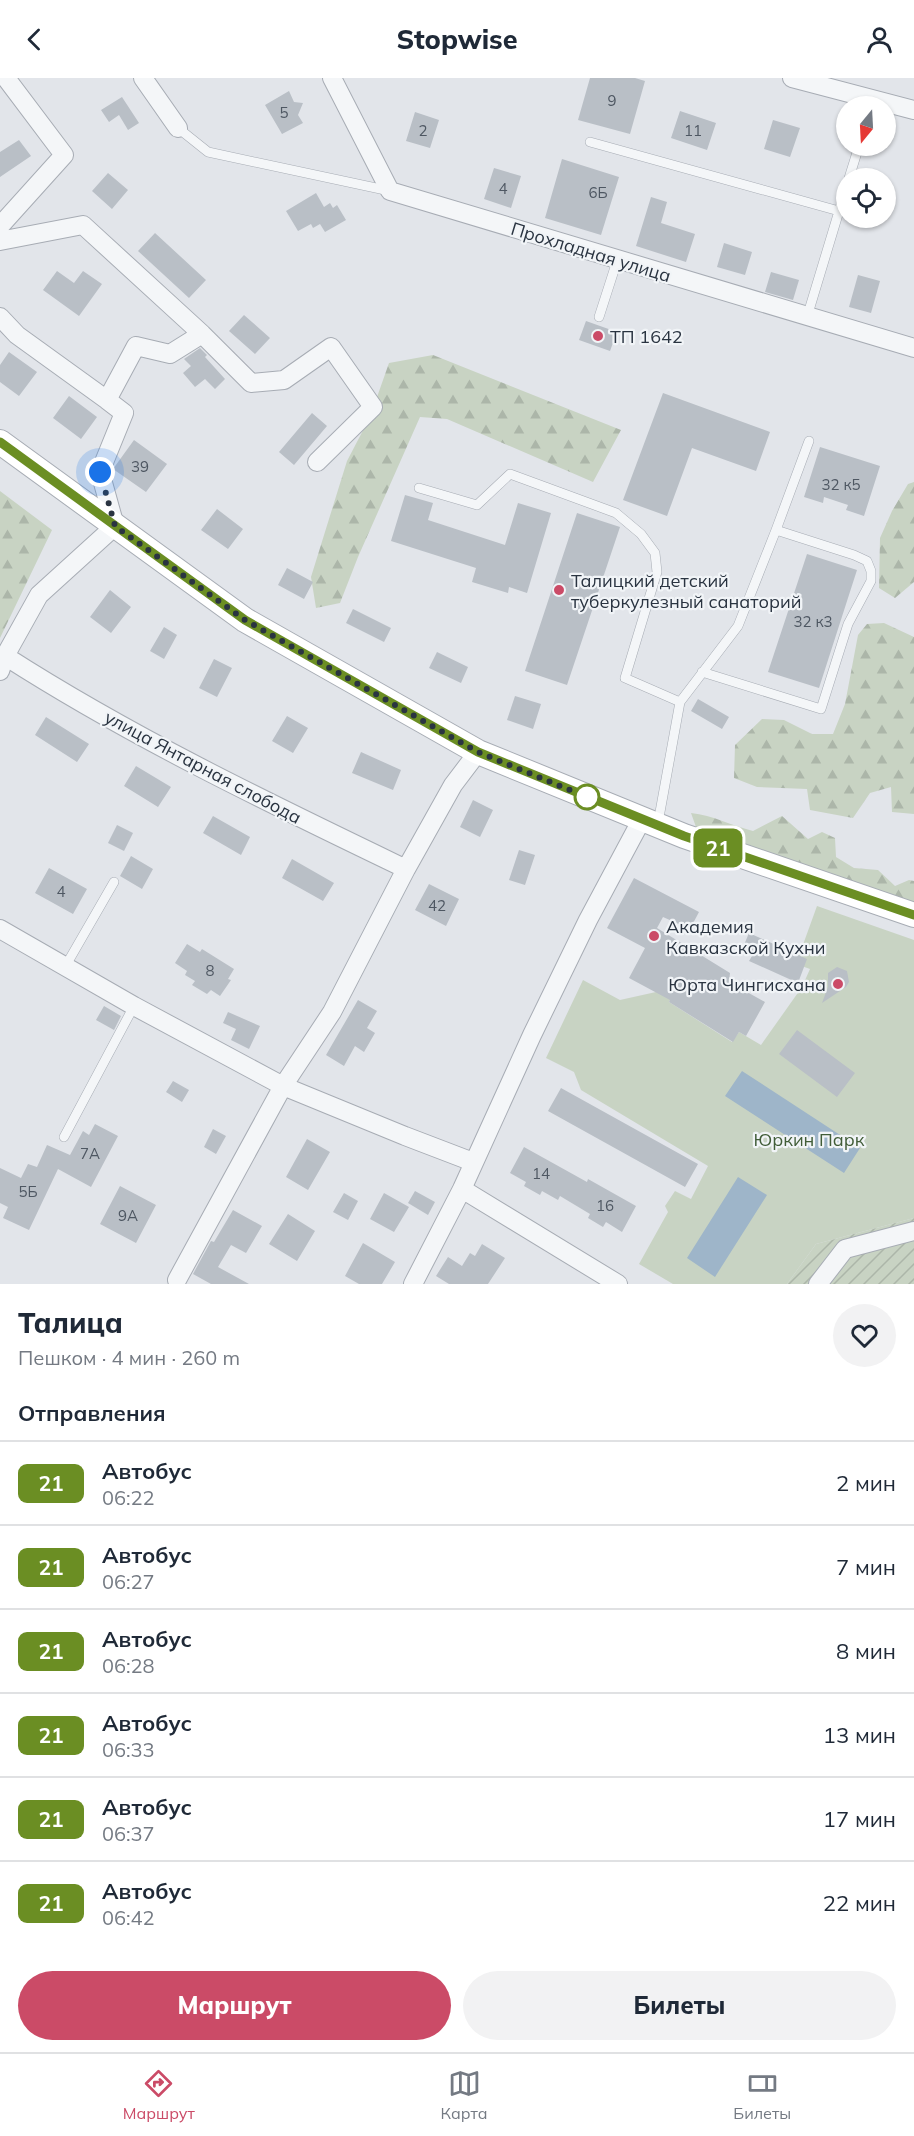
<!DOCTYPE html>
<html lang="ru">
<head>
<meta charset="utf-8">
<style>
	:root { --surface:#fff; --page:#f2f2f3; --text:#1f2937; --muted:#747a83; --line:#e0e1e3; --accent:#cb4b67 }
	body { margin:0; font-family:Mulish,sans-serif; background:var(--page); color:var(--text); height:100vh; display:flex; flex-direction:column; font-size:22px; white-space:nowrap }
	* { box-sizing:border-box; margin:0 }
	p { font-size:20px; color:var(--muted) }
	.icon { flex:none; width:33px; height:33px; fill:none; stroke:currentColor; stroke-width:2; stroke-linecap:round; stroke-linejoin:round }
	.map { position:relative; height:1206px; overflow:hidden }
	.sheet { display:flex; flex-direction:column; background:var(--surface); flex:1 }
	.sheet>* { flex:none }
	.badge { padding:0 12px; border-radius:9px; font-size:21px; line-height:39px }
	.needle { width:39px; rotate:198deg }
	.controls { position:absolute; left:836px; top:18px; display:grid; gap:12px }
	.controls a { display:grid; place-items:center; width:60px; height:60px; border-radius:50%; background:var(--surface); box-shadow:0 2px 4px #0004; font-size:30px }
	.you { position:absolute; width:30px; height:30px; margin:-15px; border:4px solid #fff; border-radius:50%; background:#1a73e8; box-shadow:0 0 0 9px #1a73e833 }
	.map>.badge { position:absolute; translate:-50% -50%; box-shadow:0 0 0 3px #fff }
	h2 { padding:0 18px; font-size:22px; line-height:54px }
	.round { display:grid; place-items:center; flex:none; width:63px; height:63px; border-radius:32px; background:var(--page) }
	.summary { display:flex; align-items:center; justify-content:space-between; height:102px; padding:0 18px }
	h1 { font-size:28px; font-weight:800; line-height:45px }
	.primary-button { display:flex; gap:12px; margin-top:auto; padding:12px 18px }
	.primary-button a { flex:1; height:69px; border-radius:36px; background:var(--accent); color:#fff; font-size:24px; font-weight:800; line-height:69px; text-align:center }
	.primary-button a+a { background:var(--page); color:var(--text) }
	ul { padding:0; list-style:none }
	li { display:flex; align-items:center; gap:18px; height:84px; padding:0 18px; border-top:2px solid var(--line) }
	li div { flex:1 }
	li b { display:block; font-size:22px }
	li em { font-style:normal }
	li .badge { min-width:66px; font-weight:700; text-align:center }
	header { display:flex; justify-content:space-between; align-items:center; height:78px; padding:0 18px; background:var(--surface); font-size:27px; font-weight:800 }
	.dock { display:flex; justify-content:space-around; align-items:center; height:84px; border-top:2px solid var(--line); background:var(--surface); font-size:16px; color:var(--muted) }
	.dock a { display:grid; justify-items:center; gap:3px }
	.dock .current { color:var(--accent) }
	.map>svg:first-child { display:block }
	.forest { fill:url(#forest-firs) }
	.park { fill:#c8d3c3 }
	.garden { fill:url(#garden-furrows) }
	.water { fill:#9eb5c9 }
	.building { fill:#b9bfc6 }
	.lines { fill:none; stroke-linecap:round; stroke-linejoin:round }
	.lane-casing { stroke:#a7acb4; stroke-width:10 }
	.street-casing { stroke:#a7acb4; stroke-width:20 }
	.secondary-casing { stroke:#a7acb4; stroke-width:26 }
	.lane { stroke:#f4f6f8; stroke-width:9 }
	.street { stroke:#f4f6f8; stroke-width:18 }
	.secondary { stroke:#fff; stroke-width:24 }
	.line-casing { stroke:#fff; stroke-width:14 }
	.line { stroke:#6b8e23; stroke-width:9 }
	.walk { stroke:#2a3441; stroke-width:6; stroke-dasharray:0 10.8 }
	.poi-dot { fill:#cb4b67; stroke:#f1f4f7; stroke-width:2 }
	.stop-dot { fill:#fff; stroke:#6b8e23; stroke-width:3 }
	.labels { text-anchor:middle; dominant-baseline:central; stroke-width:4.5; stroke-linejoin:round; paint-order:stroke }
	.number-label { font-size:15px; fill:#4e5762 }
	.street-label { font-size:18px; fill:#2a3441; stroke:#f1f4f7 }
	.poi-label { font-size:18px; fill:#2a3441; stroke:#f1f4f7; text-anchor:start }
	.park-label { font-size:18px; fill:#415d38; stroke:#f1f4f7 }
</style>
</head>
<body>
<header><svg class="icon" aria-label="back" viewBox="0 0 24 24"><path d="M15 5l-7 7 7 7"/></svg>Stopwise<svg class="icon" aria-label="person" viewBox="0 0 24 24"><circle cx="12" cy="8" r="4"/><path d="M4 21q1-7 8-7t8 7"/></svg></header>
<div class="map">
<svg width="914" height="1206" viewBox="0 0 914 1206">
	<defs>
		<pattern id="forest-firs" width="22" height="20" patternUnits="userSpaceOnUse" patternTransform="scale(1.5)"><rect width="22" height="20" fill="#c8d3c3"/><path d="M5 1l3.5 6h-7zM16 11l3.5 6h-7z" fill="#acb6a9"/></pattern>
		<pattern id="garden-furrows" width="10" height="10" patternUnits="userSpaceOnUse" patternTransform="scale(1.5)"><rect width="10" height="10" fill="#c8d3c3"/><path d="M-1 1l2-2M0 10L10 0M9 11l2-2" fill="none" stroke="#acb6a9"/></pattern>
	</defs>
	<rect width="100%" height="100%" fill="#e2e5ea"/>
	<!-- forest -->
	<path class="forest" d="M433 277 621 352 593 404 447 341 420 339 358 479 340 525 316 530 311 499 347 383 370 339 389 285Z
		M914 404V504L895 520 879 510 880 460 892 433 908 406Z
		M0 413 52 452 0 560Z
		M884 545 914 559V736L892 734 891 709 870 715 853 740 810 732 807 711 757 709 734 700 735 667 762 641 784 642 812 656H833L845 626 858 557 867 546Z
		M691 735C713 737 732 748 753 753L782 738 808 761 822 754 835 760 836 779 854 790 878 792 895 808 909 802 914 803V829L696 749Z"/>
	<!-- park -->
	<path class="park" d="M817 828 914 862V1140L816 1166 787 1206H673L639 1186 668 1134 665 1128 675 1113 691 1121 708 1088 581 1012 574 994 546 980 583 902 620 922 656 914 673 917 669 924 732 964 739 954 761 967 802 909 810 891 796 886Z"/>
	<!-- garden -->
	<path class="garden" d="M914 1140V1206H787L816 1166Z"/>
	<!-- water -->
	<path class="water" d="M742 993 860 1070 844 1095 725 1018Z
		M738 1099 767 1117 715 1199 687 1180Z"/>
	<!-- building -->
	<path class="building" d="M590 0H635L645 3 630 56 578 42Z
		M289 13 294 24 303 25 298 37 303 45 282 56 265 27Z
		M122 19 139 45 128 52 119 37 109 44 101 32Z
		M680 33 716 45 707 72 671 60Z
		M415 34 439 42 430 70 406 63Z
		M773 42 800 50 790 79 764 71Z
		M19 62 31 78 0 99V74Z
		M562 81 619 99 601 157 545 140Z
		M494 90 521 98 511 130 484 121Z
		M108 95 128 112 112 131 92 113Z
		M316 115 324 129 330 125 333 130 337 127 346 142 325 154 320 146 313 150 311 146 298 153 286 133Z
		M651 119 667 124 661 145 695 156 686 184 636 168Z
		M155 155 206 202 189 220 138 173Z
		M724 165 752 174 745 197 717 189Z
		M57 193 74 205 83 193 102 206 79 238 43 212Z
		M771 194 799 202 793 222 765 214Z
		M858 197 880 203 871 235 849 229Z
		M244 237 270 260 255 276 229 253Z
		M586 243 617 254 610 273 579 262Z
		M200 270 207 277 205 279 225 301 215 311 205 301 195 309 183 295 191 288 184 281Z
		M9 274 37 294 19 318 0 304V287Z
		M663 315 770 354 756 393 692 370 667 438 623 422Z
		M69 318 97 339 81 361 53 340Z
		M312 335 327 348 294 387 279 374Z
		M134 362 167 386 146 414 113 391Z
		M820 369 880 388 864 438 846 432 848 427 824 419 823 425 804 419Z
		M405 417 433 425 428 442 505 467 518 425 551 435 527 515 509 509 508 515 472 504 476 490 391 463Z
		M217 431 243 451 228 471 201 452Z
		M577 435 620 449 567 607 525 593Z
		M807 476 857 492 819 610 768 594Z
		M287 490 313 504 304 521 278 507Z
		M110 512 131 529 111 555 90 539Z
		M353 531 391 550 384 564 346 545Z
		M164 549 177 557 164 581 150 573Z
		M437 574 468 589 461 605 429 590Z
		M214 581 232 590 217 619 199 610Z
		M515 618 541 626 533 651 507 642Z
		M698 621 729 639 722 651 691 633Z
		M287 638 308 650 293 675 272 663Z
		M46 639 89 666 77 684 35 657Z
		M361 674 401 692 393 712 352 695Z
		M136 688 171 709 158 729 124 708Z
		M473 722 493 732 480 759 460 749Z
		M213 738 250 759 241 777 203 755Z
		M117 747 133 755 124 773 108 765Z
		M519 772 535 777 525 807 509 802Z
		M131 778 153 791 142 811 120 798Z
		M292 781 334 805 323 823 282 800Z
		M49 790 87 811 73 836 35 815Z
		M634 800 699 834 690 851 663 839 657 850 730 895 729 904 765 924 746 958 739 954 733 964 669 924 670 922 629 900 645 870 607 850Z
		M429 806 459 821 446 848 415 832Z
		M749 855 807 881 798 905 749 883 752 878 741 874Z
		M187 866 200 874 202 871 234 891 228 901 231 902 220 918 211 912 207 916 192 907 195 903 185 897 187 893 175 885Z
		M837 889 847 893 849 904 846 909 822 925 828 909V895Z
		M358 922 377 933 367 950 375 955 364 974 355 968 344 988 326 977Z
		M104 928 121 938 114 952 96 942Z
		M228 934 260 948 249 971 231 962 236 951 223 945Z
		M797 952 855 995 837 1019 779 976Z
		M173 1003 189 1012 182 1024 166 1014Z
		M561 1010 698 1086 685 1109 548 1033Z
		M95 1046 118 1058 91 1109 58 1091 29 1152 3 1140 8 1129 0 1125V1090L21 1100 28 1086 37 1089 47 1067 70 1077 83 1053 89 1057Z
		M213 1051 226 1058 216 1076 204 1069Z
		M307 1061 330 1074 308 1112 286 1099Z
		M524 1069 587 1104 588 1101 636 1128 622 1154 606 1144 603 1149 588 1140 590 1136 560 1118 558 1122 542 1113 540 1117 524 1108 526 1104 510 1095Z
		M120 1108 156 1127 136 1165 100 1146Z
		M415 1113 435 1124 428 1137 408 1125Z
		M344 1115 358 1123 348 1142 333 1134Z
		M384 1115 409 1129 394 1154 370 1141Z
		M233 1132 262 1148 246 1175 231 1167 218 1189 249 1206H211L193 1196 211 1163 214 1164Z
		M288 1136 315 1153 297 1183 269 1166Z
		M363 1165 395 1184 382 1206H359L345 1198Z
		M482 1166 505 1180 488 1206H449L436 1198 448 1179 462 1188 470 1175 475 1178Z"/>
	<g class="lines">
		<!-- lane casing -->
		<g class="lane-casing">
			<path id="lane" d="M178 50 208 74 390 113
				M590 64 839 133
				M849 100 859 68
				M599 239 617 183
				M807 239 846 110
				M419 410 477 427 510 396 616 435 641 456 655 475 657 494 625 600 680 624 658 745
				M702 594 821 631 848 546 871 503V493L867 483 854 477 776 452
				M680 624 738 548 776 452 809 363
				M65 889 114 804
				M64 1059 134 928"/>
		</g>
		<!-- street casing -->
		<g class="street-casing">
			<path id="street" d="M143 0 178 50
				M332 0 390 113 914 270
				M792 0 914 32
				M0 148 64 77 6 0
				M0 163 83 147 202 256 170 276 136 268 107 322 124 335 100 394 115 448 39 517 5 578 0 593
				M0 239 17 257 107 322
				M202 256 251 305 284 302 331 269 373 329 317 384
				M5 578C131 659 271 726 406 791
				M0 851 134 928 283 1008 405 1058 473 1084
				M462 1111 618 1206
				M177 1202 283 1008 332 934 406 791 453 707 478 674
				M413 1206 462 1111 532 957 588 842 642 741
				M818 1206 845 1171 914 1153"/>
		</g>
		<!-- secondary casing -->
		<g class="secondary-casing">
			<path id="secondary" d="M0 364 245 542 478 674 684 758 914 837"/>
		</g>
		<!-- lane -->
		<use href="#lane" class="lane"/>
		<!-- street -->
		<use href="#street" class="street"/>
		<!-- secondary -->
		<use href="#secondary" class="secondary"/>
	</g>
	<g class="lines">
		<!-- line casing -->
		<g class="line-casing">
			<path id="line" d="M0 364 245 542 478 674 684 758 914 837"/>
		</g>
		<!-- line -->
		<use href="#line" class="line"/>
		<!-- walk -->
		<path class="walk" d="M100 394 115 448 245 542 478 674 587 719"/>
	</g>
	<!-- markers -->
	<g class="poi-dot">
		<circle cx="598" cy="258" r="6"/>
		<circle cx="559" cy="512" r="6"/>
		<circle cx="654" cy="858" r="6"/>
		<circle cx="838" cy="906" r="6"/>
	</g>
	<circle class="stop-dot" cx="587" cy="719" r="12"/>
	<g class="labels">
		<!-- number labels -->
		<g class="number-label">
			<text x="612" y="22">9</text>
			<text x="284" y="34">5</text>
			<text x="423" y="52">2</text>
			<text x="693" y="52">11</text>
			<text x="503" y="110">4</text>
			<text x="598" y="114">6Б</text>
			<text x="140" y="388">39</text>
			<text x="841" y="406">32 к5</text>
			<text x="813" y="543">32 к3</text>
			<text x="61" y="813">4</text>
			<text x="437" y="827">42</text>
			<text x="210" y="892">8</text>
			<text x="90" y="1075">7А</text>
			<text x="541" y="1095">14</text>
			<text x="28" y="1113">5Б</text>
			<text x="605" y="1127">16</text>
			<text x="128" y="1137">9А</text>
		</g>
		<!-- street labels -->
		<g class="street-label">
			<text transform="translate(591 174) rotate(17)">Прохладная улица</text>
			<text transform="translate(203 689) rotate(28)">улица Янтарная слобода</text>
		</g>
		<!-- poi labels -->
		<g class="poi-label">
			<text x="610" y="258">ТП 1642</text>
			<text x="571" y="502">Талицкий детский<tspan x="571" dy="21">туберкулезный санаторий</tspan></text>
			<text x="666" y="848">Академия<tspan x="666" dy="21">Кавказской Кухни</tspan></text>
			<text x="826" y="906" text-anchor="end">Юрта Чингисхана</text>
		</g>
		<!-- park labels -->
		<g class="park-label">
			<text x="809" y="1061">Юркин Парк</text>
		</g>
	</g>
</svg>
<div class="controls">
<a><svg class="needle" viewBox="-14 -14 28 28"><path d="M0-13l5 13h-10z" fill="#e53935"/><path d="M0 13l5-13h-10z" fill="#747a83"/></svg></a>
<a><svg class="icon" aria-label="locate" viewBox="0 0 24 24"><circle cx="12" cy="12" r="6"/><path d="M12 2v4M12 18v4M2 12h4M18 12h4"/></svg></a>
</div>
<div class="you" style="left:100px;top:394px"></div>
<b class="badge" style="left:718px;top:770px;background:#6b8e23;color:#fff">21</b>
</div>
<section class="sheet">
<div class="summary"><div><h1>Талица</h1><p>Пешком · 4 мин · 260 m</p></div><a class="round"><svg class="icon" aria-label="heart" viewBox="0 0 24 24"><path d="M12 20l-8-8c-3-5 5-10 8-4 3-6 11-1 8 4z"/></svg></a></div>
<h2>Отправления</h2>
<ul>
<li><span class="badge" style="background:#6b8e23;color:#fff">21</span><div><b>Автобус</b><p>06:22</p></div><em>2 мин</em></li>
<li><span class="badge" style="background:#6b8e23;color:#fff">21</span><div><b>Автобус</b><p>06:27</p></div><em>7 мин</em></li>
<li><span class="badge" style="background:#6b8e23;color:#fff">21</span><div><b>Автобус</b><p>06:28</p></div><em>8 мин</em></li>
<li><span class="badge" style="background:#6b8e23;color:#fff">21</span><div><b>Автобус</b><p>06:33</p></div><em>13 мин</em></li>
<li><span class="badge" style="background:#6b8e23;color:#fff">21</span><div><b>Автобус</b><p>06:37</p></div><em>17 мин</em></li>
<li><span class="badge" style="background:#6b8e23;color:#fff">21</span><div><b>Автобус</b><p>06:42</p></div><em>22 мин</em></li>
</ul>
<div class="primary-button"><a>Маршрут</a><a>Билеты</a></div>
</section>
<nav class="dock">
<a class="current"><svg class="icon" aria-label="directions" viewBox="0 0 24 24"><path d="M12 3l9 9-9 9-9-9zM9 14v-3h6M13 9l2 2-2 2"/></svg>Маршрут</a>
<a><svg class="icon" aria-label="map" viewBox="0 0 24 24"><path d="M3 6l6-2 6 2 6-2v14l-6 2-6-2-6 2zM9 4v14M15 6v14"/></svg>Карта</a>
<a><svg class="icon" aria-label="tickets" viewBox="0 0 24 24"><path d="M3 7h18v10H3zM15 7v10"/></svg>Билеты</a>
</nav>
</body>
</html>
